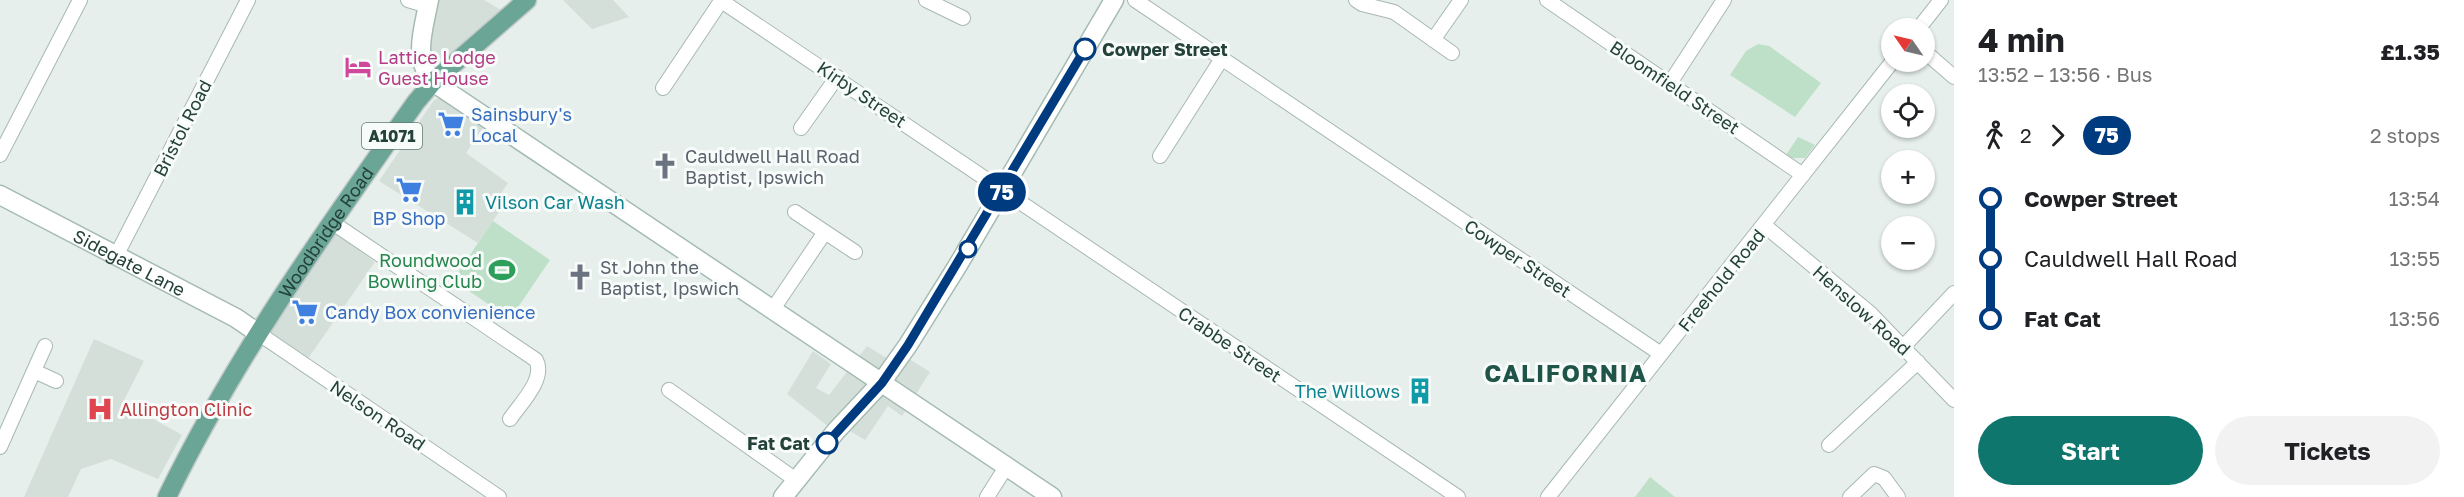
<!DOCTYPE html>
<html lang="en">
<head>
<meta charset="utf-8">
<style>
	:root { --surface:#fff; --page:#f2f2f2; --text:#202124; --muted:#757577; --accent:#0f766e }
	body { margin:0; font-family:"Golos Text",sans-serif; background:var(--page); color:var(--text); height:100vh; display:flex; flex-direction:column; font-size:22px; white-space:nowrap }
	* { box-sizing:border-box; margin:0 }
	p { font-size:20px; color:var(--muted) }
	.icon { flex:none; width:33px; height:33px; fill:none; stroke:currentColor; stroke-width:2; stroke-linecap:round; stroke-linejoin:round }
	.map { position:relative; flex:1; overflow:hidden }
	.panel { display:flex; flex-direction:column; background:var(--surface); width:510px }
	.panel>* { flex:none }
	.badge { padding:0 12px; border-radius:20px; font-size:21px; line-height:39px }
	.needle { width:39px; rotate:304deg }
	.controls { position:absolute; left:1881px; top:18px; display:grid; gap:12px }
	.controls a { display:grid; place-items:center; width:54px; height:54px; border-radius:50%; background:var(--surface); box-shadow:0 2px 4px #0004; font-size:30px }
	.map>.badge { position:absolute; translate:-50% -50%; box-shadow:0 0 0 3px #fff }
	.legs { display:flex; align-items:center; gap:9px; height:66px; padding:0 24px; font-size:20px }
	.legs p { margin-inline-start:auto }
	.summary { display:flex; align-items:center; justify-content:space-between; height:102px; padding:0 24px }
	h1 { font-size:33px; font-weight:700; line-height:45px }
	.cta { display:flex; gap:12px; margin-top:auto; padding:12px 24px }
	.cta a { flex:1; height:69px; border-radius:36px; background:var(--accent); color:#fff; font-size:24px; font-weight:700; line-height:69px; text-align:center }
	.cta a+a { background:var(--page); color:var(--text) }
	ul { padding:0 24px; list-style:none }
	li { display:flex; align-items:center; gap:21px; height:60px; font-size:22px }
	li i { display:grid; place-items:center; width:9px; height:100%; margin:0 8px; background:currentColor }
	li i::after { content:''; width:15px; height:15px; margin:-8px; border:4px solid; border-radius:50%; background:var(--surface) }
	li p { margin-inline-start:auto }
	li:first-child i { background:linear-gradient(#0000 50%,currentColor 0) }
	li:last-child i { background:linear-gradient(currentColor 50%,#0000 0) }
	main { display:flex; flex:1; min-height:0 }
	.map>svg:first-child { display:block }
	.built { fill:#d4dfda }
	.green { fill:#bfe0c8 }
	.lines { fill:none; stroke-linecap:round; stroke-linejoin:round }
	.street-casing { stroke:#a8b8b2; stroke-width:16 }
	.secondary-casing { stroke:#a4bbb3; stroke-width:21 }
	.primary-casing { stroke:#c2cac8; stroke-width:21 }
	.street { stroke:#fff; stroke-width:14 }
	.secondary { stroke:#fff; stroke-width:18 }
	.primary { stroke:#6aa596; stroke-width:18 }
	.line-1-casing { stroke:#fff; stroke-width:14 }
	.line-1 { stroke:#003b80; stroke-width:9 }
	.stop-1-dot { fill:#fff; stroke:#003b80; stroke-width:3 }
	.labels { text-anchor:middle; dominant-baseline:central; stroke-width:6; stroke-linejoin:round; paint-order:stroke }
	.shield { fill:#f7fbf9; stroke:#637a73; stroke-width:1.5 }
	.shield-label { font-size:16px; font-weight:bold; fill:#24423a }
	.stop-label { font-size:18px; font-weight:bold; fill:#24423a; stroke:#f7fbf9; text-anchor:start }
	.hotel-label { font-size:18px; fill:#b23c85; stroke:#f7fbf9; text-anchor:start }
	.street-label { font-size:18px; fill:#24423a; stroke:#f7fbf9 }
	.shop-label { font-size:18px; fill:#366cbe; stroke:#f7fbf9; text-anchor:start }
	.worship-label { font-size:18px; fill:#5b616d; stroke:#f7fbf9; text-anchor:start }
	.culture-label { font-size:18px; fill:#0d838f; stroke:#f7fbf9; text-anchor:start }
	.leisure-label { font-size:18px; fill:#27864d; stroke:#f7fbf9; text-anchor:end }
	.health-label { font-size:18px; fill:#be3a42; stroke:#f7fbf9; text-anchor:start }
	.district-label { font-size:24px; font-weight:bold; letter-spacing:1.5px; fill:#1f5548; stroke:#f7fbf9 }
</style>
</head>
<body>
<main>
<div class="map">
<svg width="1954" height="497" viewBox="0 0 1954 497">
	<rect width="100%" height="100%" fill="#e6efeb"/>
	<!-- built -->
	<path class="built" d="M437 0H484L501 10 446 57 435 60 431 57 429 48Z
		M563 0H613L629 17 592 29Z
		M441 97 484 126 466 153 508 183 498 198 505 203 478 243 379 181 434 100Z
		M332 230 375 262 307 360 265 332Z
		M94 339 144 361 123 402 182 435 158 479 111 459 81 469 68 497H24Z
		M867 346 893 362 900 353 930 372 902 416 888 406 865 440 845 428 838 434 787 394 813 351 831 364 816 388 829 395Z"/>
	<!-- green -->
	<path class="green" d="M1758 44 1769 46 1821 83 1795 117 1730 75 1746 51Z
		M1798 137 1815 145 1805 158H1787L1786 155Z
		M493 221 550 260 510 319 453 280Z
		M1650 477 1675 497H1635Z"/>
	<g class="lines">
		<!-- street casing -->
		<g class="street-casing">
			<path id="street" d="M408 0 428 6
				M720 0 1458 497
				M926 0 963 18
				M1135 0 1661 354
				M1356 0 1362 4 1394 12 1452 53
				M1547 0 1803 175
				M1919 28 1941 0
				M1433 40 1461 0
				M1924 51 1954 77
				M1670 83 1724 0
				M663 88 721 1
				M801 128 837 77
				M0 155 80 0
				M1160 156 1221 60
				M795 212 855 252
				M333 223 536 360C546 379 520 404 510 419
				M1764 225 1871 314 1954 400
				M116 256 248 0
				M773 309 825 232
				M258 333 499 497
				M1904 346 1954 293
				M34 371 56 381
				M669 390 796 480
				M1829 445 1918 362
				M0 447 45 346
				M987 497 1006 467
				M1548 497 1892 62
				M1850 497 1874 474 1884 478 1898 497"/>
		</g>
		<!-- secondary casing -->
		<g class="secondary-casing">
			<g id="secondary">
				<path d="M429 0C424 28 412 58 433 82L1052 497"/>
				<path id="s1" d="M0 195 236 318 258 333"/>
				<path d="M783 497 836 431 881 383 908 345 958 265 1114 0"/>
			</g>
		</g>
		<!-- primary casing -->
		<g class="primary-casing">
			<g id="primary">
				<path id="s2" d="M167 497C235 357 326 229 416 102L433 82 527 0"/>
			</g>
		</g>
		<!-- street -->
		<use href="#street" class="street"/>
		<!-- secondary -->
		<use href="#secondary" class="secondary"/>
		<!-- primary -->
		<use href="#primary" class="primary"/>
	</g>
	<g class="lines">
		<!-- line-1 casing -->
		<g class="line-1-casing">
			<path id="line-1" d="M827 443 882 383 908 345 1085 49"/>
		</g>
		<!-- line-1 -->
		<use href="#line-1" class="line-1"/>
	</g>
	<!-- icons -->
	<defs>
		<g id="hotel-bare" transform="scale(2.07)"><path d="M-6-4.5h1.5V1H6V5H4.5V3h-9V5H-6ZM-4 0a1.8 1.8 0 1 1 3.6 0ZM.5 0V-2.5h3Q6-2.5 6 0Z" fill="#d1479c" stroke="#f7fbf9" stroke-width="2.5" paint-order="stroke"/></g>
		<g id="supermarket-bare" transform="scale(2.07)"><path d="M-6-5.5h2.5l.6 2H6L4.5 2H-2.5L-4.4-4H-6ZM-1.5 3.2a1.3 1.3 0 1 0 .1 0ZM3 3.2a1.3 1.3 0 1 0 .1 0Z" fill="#3f7fe0" stroke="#f7fbf9" stroke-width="2.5" paint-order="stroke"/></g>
		<g id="church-bare" transform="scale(2.07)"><path d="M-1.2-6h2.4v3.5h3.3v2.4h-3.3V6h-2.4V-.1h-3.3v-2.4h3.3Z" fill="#6b7280" stroke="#f7fbf9" stroke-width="2.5" paint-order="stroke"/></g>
		<g id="building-bare" transform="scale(2.07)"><path d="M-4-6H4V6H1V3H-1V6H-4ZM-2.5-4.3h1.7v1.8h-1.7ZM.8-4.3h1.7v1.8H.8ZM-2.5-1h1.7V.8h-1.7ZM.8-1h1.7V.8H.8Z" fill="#0f9aa8" stroke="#f7fbf9" stroke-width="2.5" paint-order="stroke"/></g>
		<g id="stadium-bare" transform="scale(2.07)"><path d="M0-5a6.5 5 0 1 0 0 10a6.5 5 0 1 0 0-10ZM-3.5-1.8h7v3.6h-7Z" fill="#2e9e5b" stroke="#f7fbf9" stroke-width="2.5" paint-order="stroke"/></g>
		<g id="hospital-bare" transform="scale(2.07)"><path d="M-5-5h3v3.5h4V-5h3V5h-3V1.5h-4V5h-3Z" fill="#e0444e" stroke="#f7fbf9" stroke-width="2.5" paint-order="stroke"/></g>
	</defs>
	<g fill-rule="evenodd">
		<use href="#hotel-bare" x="358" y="67"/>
		<use href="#supermarket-bare" x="451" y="124"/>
		<use href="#church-bare" x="665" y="166"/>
		<use href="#supermarket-bare" x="409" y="190"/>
		<use href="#building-bare" x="465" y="202"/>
		<use href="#stadium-bare" x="502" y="270"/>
		<use href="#church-bare" x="580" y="277"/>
		<use href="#supermarket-bare" x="305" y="312"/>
		<use href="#building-bare" x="1420" y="391"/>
		<use href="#hospital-bare" x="100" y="409"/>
	</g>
	<!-- markers -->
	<g class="stop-1-dot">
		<circle cx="1085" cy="49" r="10"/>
		<circle cx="968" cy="249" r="8"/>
		<circle cx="827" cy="443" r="10"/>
	</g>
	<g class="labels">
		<!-- shield labels -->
		<rect class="shield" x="362" y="123" width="60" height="26" rx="4.5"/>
		<g class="shield-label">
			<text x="392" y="136">A1071</text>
		</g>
		<!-- stop labels -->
		<g class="stop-label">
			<text x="1102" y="49">Cowper Street</text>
			<text x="810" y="443" text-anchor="end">Fat Cat</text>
		</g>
		<!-- hotel labels -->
		<g class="hotel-label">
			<text x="378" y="57">Lattice Lodge<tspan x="378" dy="21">Guest House</tspan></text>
		</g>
		<!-- street labels -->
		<g class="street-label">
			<text transform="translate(1675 87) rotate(34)">Bloomfield Street</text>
			<text transform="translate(862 94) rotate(34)">Kirby Street</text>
			<text transform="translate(182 128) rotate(-63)">Bristol Road</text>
			<text stroke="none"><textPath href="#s2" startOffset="309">Woodbridge Road</textPath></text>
			<text transform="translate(1518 258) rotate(34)">Cowper Street</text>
			<text stroke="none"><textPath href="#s1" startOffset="146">Sidegate Lane</textPath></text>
			<text transform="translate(1721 280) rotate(-51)">Freehold Road</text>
			<text transform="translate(1862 310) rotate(42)">Henslow Road</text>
			<text transform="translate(1230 344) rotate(34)">Crabbe Street</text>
			<text transform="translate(378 415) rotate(34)">Nelson Road</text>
		</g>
		<!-- shop labels -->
		<g class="shop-label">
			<text x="471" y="114">Sainsbury's<tspan x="471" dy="21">Local</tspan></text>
			<text x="409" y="218" text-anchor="middle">BP Shop</text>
			<text x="325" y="312">Candy Box convienience</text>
		</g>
		<!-- worship labels -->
		<g class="worship-label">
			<text x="685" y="156">Cauldwell Hall Road<tspan x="685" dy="21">Baptist, Ipswich</tspan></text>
			<text x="600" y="267">St John the<tspan x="600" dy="21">Baptist, Ipswich</tspan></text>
		</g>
		<!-- culture labels -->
		<g class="culture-label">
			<text x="485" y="202">Vilson Car Wash</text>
			<text x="1400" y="391" text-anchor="end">The Willows</text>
		</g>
		<!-- leisure labels -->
		<g class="leisure-label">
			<text x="482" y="260">Roundwood<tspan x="482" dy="21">Bowling Club</tspan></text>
		</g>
		<!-- health labels -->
		<g class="health-label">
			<text x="120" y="409">Allington Clinic</text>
		</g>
		<!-- district labels -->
		<g class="district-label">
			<text x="1566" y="372">CALIFORNIA</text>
		</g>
	</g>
</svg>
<div class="controls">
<a><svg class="needle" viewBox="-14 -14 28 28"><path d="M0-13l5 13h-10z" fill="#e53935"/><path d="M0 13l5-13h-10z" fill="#757577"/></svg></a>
<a><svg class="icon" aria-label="locate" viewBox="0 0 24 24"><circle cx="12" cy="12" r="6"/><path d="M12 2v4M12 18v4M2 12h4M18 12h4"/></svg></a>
<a>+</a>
<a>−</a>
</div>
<b class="badge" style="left:1002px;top:192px;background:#003b80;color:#fff">75</b>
</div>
<section class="panel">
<div class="summary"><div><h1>4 min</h1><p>13:52 – 13:56 · Bus</p></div><b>£1.35</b></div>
<div class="legs"><svg class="icon" aria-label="walk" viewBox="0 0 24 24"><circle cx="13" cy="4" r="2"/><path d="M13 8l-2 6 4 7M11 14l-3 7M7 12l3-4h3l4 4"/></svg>2<svg class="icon" aria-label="forward" viewBox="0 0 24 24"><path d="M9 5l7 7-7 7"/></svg><b class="badge" style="background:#003b80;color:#fff">75</b><p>2 stops</p></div>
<ul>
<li><i style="color:#003b80"></i><b>Cowper Street</b><p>13:54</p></li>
<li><i style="color:#003b80"></i><span>Cauldwell Hall Road</span><p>13:55</p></li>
<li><i style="color:#003b80"></i><b>Fat Cat</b><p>13:56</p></li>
</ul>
<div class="cta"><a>Start</a><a>Tickets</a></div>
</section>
</main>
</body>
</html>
